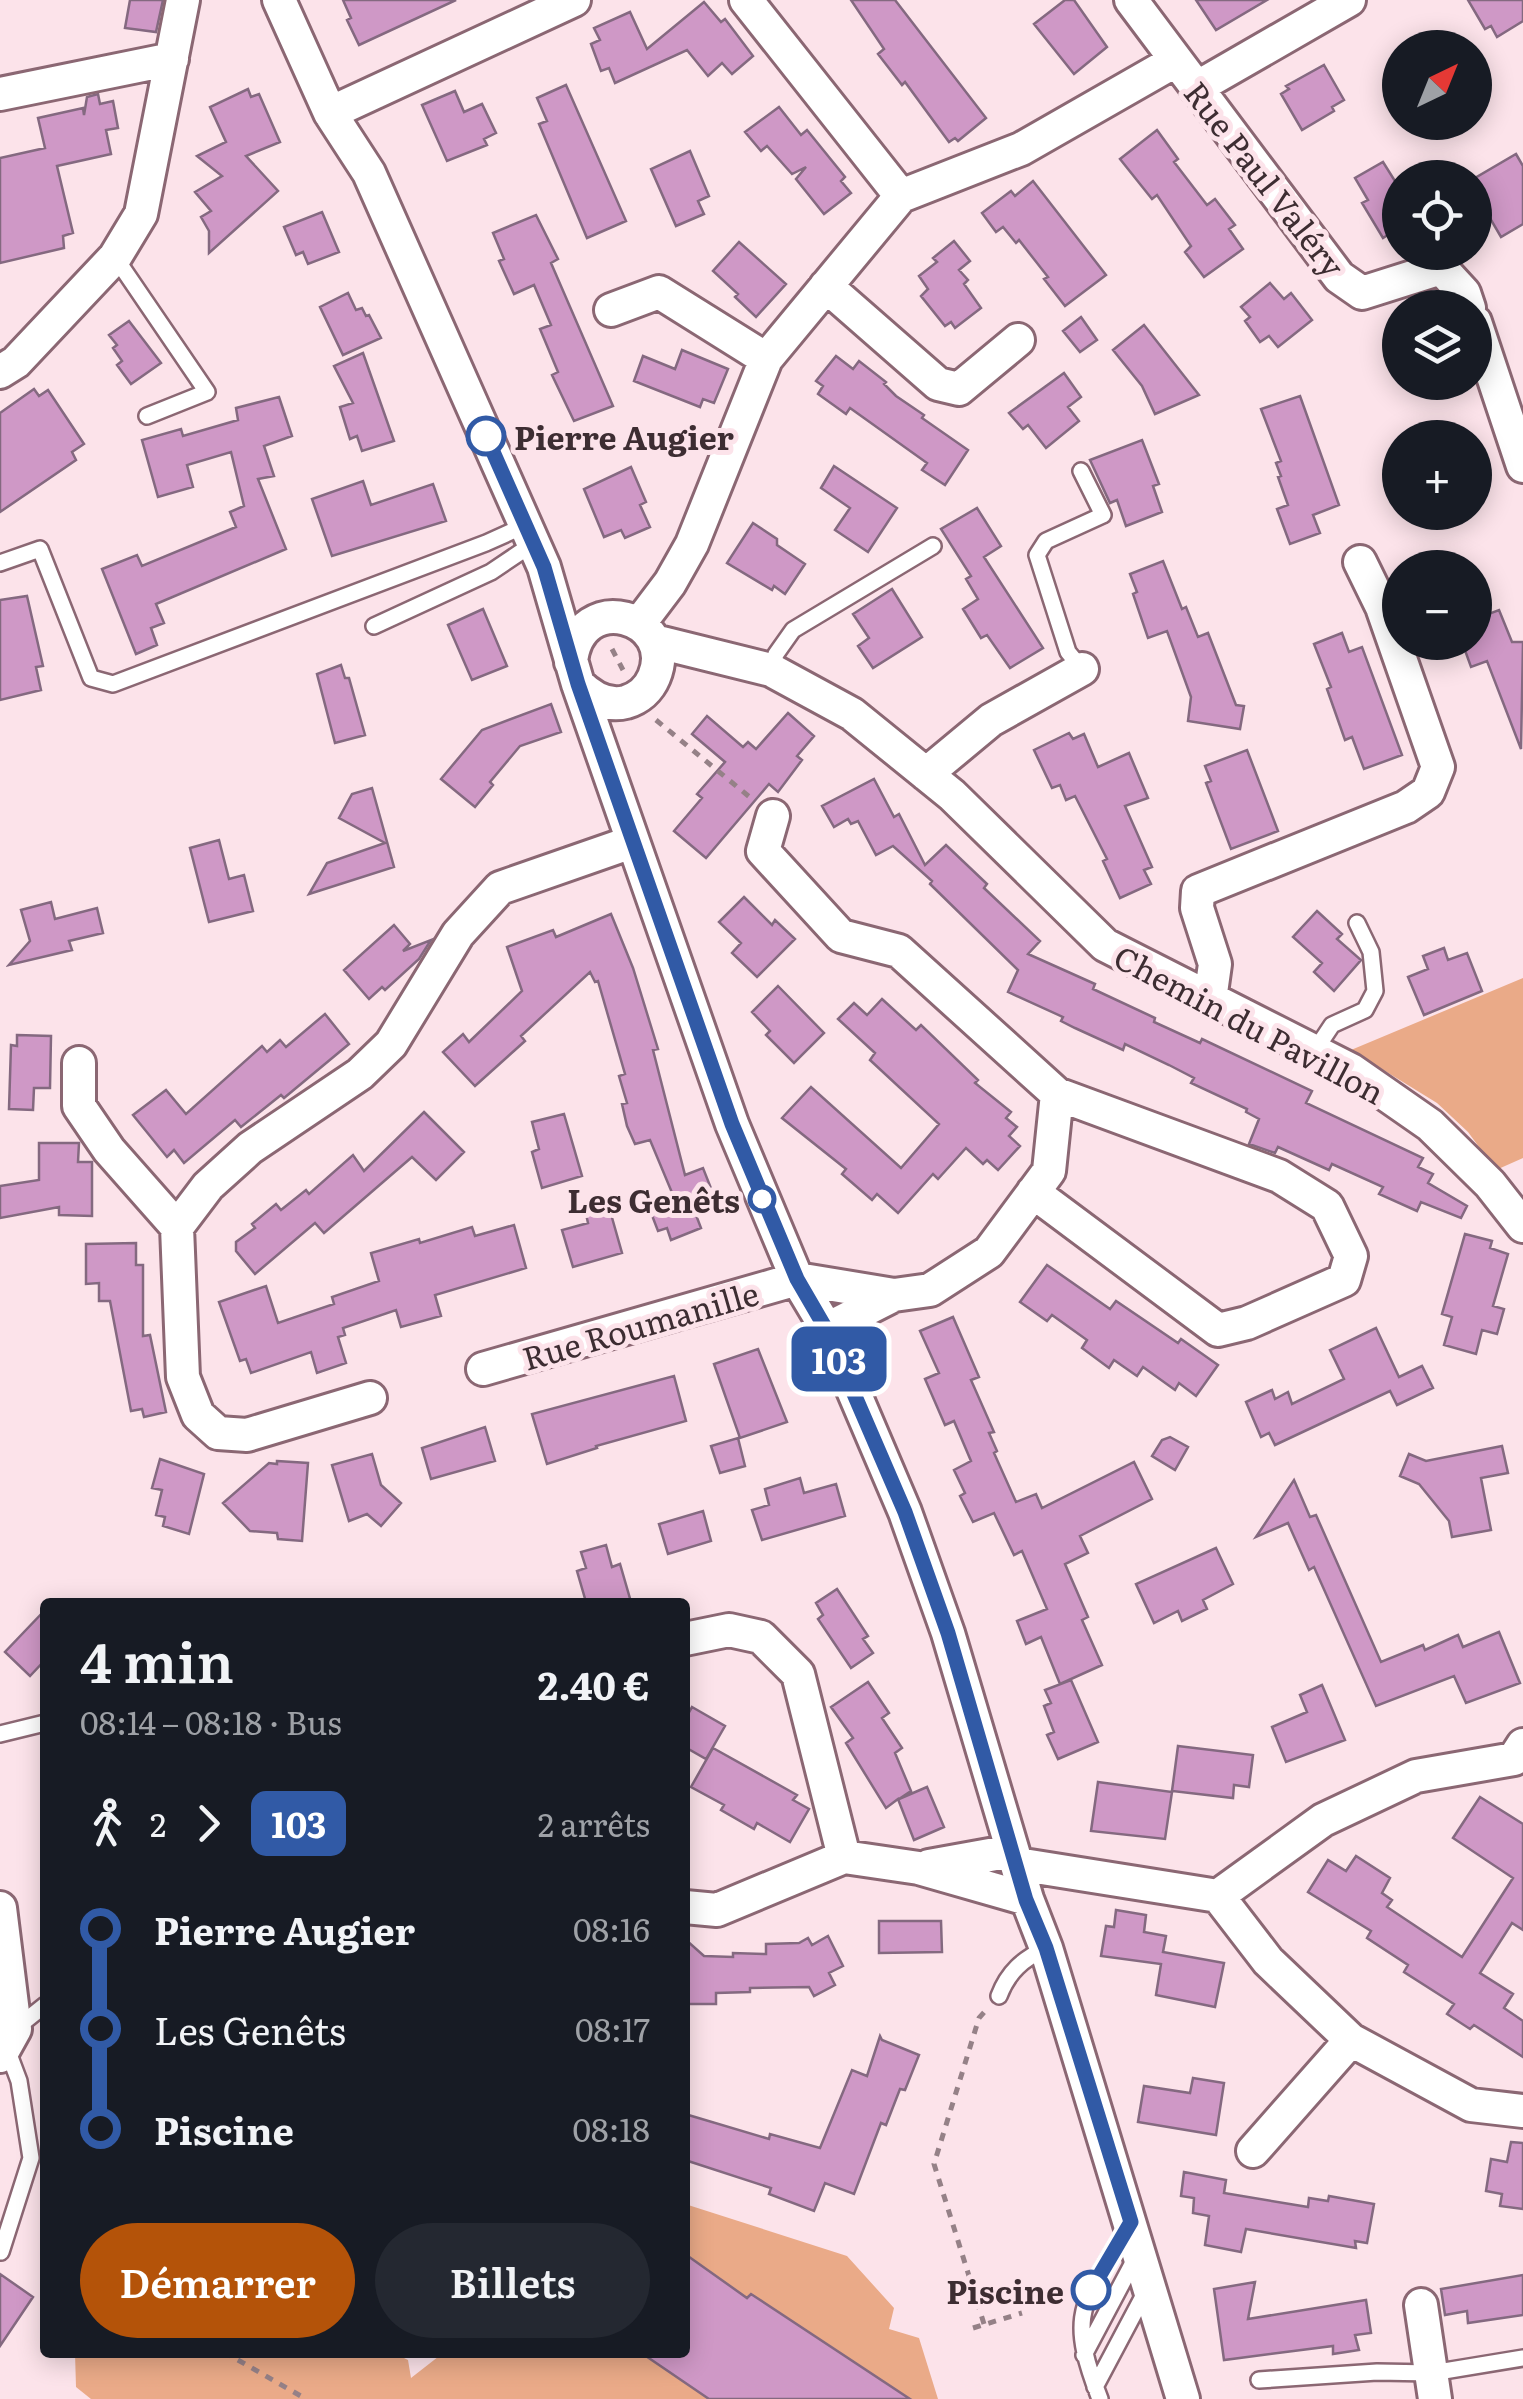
<!DOCTYPE html>
<html lang="fr">
<head>
<meta charset="utf-8">
<style>
	:root { --surface:#171b24; --page:#242831; --text:#f1f3f6; --muted:#9ea1a6; --accent:#b45309 }
	body { margin:0; font-family:Literata,serif; background:var(--page); color:var(--text); height:100vh; display:flex; flex-direction:column; font-size:38px; white-space:nowrap }
	* { box-sizing:border-box; margin:0 }
	p { font-size:32px; color:var(--muted) }
	.icon { flex:none; width:55px; height:55px; fill:none; stroke:currentColor; stroke-width:2; stroke-linecap:round; stroke-linejoin:round }
	.map { position:relative; flex:1; overflow:hidden }
	.side { position:absolute; left:40px; top:1598px; width:650px; height:760px; display:flex; flex-direction:column; background:var(--surface); border-radius:10px; box-shadow:0 5px 25px #0003 }
	.side>* { flex:none }
	.badge { padding:0 20px; border-radius:15px; font-size:35px; line-height:65px }
	.needle { width:65px; rotate:43deg }
	.fabs { position:absolute; left:1382px; top:30px; display:grid; gap:20px }
	.fabs a { display:grid; place-items:center; width:110px; height:110px; border-radius:50%; background:var(--surface); box-shadow:0 5px 25px #0003; font-size:50px }
	.map>.badge { position:absolute; translate:-50% -50%; box-shadow:0 0 0 5px #fff }
	.legs { display:flex; align-items:center; gap:15px; height:110px; padding:0 40px; font-size:32px }
	.legs p { margin-inline-start:auto }
	.headline { display:flex; align-items:center; justify-content:space-between; height:170px; padding:0 40px }
	h1 { font-size:55px; font-weight:600; line-height:75px }
	.action { display:flex; gap:20px; margin-top:auto; padding:20px 40px }
	.action a { flex:1; height:115px; border-radius:60px; background:var(--accent); color:#fff; font-size:40px; font-weight:600; line-height:115px; text-align:center }
	.action a+a { background:var(--page); color:var(--text) }
	ul { padding:0 40px; list-style:none }
	li { display:flex; align-items:center; gap:35px; height:100px; font-size:38px }
	li i { display:grid; place-items:center; width:15px; height:100%; margin:0 12px; background:currentColor }
	li i::after { content:''; width:25px; height:25px; margin:-12px; border:8px solid; border-radius:50%; background:var(--surface) }
	li p { margin-inline-start:auto }
	li:first-child i { background:linear-gradient(#0000 50%,currentColor 0) }
	li:last-child i { background:linear-gradient(currentColor 50%,#0000 0) }
	.map>svg:first-child { display:block }
	.green { fill:#eaaa88 }
	.building { fill:#cf98c6; stroke:#846980; stroke-width:2.5 }
	.lines { fill:none; stroke-linecap:round; stroke-linejoin:round }
	.lane-casing { stroke:#8b6773; stroke-width:20 }
	.street-casing { stroke:#8b6773; stroke-width:38 }
	.path { stroke:#958187; stroke-width:5; stroke-dasharray:8 8; stroke-linecap:butt }
	.lane { stroke:#fff; stroke-width:15 }
	.street { stroke:#fff; stroke-width:32 }
	.line-1-casing { stroke:#fff; stroke-width:22 }
	.line-1 { stroke:#315aa6; stroke-width:15 }
	.stop-1-dot { fill:#fff; stroke:#315aa6; stroke-width:5 }
	.labels { text-anchor:middle; dominant-baseline:central; stroke-width:10; stroke-linejoin:round; paint-order:stroke }
	.street-label { font-size:32px; fill:#3d2d32; stroke:#fce3ea }
	.stop-label { font-size:32px; font-weight:bold; fill:#3d2d32; stroke:#fce3ea; text-anchor:end }
</style>
</head>
<body>
<div class="map">
<svg width="1523" height="2399" viewBox="0 0 1523 2399">
	<rect width="100%" height="100%" fill="#fce3ea"/>
	<!-- green -->
	<path class="green" d="M1523 978V1158L1496 1170 1468 1132 1437 1103 1351 1050Z
		M685 2204 847 2256 894 2308 889 2329 919 2338 938 2399H91L76 2387 75 2353H394L408 2360 411 2378 443 2353 685 2352Z"/>
	<!-- building -->
	<path class="building" d="M130 0H163L156 32 125 28Z
		M343 0H456L359 45 347 20 351 18Z
		M851 0H895L986 118 958 141 955 138 949 142 905 82 902 85 878 54 884 49Z
		M1065 0H1074L1107 47 1074 74 1034 24Z
		M1196 0H1267L1216 30Z
		M1468 0H1523V21L1497 37 1491 26 1485 29Z
		M704 2 721 22 725 19 753 56 732 74 722 63 708 76 687 50 615 83 609 68 601 71 591 44 600 40 594 28 630 12 647 49Z
		M1324 65 1344 100 1332 107 1334 111 1302 130 1281 94 1289 89 1286 86Z
		M566 85 626 221 587 238 539 124 547 121 537 98Z
		M248 89 251 97 259 94 280 142 246 156 278 191 209 253V231L201 217 211 211 195 192 222 176 197 156 226 142 210 107Z
		M455 91 464 112 482 104 496 133 484 139 487 145 447 161 422 105Z
		M98 94 100 104 113 101 118 128 106 130 111 154 57 166 73 233 63 236 64 248 0 263V158L45 148 38 118 83 108 84 115 87 97Z
		M779 107 801 135 807 130 845 177 841 181 851 193 824 214 796 179 806 167 792 174 767 146 761 151 745 132Z
		M1157 130 1178 159 1174 162 1207 205 1215 199 1235 225 1229 229 1243 249 1204 277 1185 252 1191 246 1157 195 1152 199 1120 159Z
		M690 151 709 196 698 201 704 214 676 226 651 169Z
		M1516 154 1523 166V224L1501 237 1484 208 1487 206 1475 187V178Z
		M1383 162 1400 189V227L1383 238 1362 203 1368 200 1355 178Z
		M1033 181 1106 275 1065 306 1044 279 1048 277 1019 240 1016 243 1003 227 996 232 982 213 1011 191 1015 196Z
		M322 212 339 252 308 264 303 252 296 255 284 227Z
		M536 215 558 259 551 263 613 406 574 421 552 375 558 372 540 329 551 325 534 285 514 294 499 261 504 259 493 233Z
		M954 241 970 261 959 270 968 280 964 284 981 308 955 328 951 322 945 326 921 296 928 289 919 276 937 262 933 258Z
		M739 242 786 284 756 317 735 297 738 294 713 271Z
		M1270 283 1284 299 1291 293 1312 320 1278 347 1269 336 1260 342 1245 321 1250 317 1241 307Z
		M348 293 356 310 362 308 366 316 369 315 381 338 343 355 320 307Z
		M1081 317 1097 340 1080 352 1063 331Z
		M129 321 161 363 131 384 117 365 122 361 113 348 117 345 109 335Z
		M1144 325 1199 395 1155 414 1142 386 1113 350Z
		M682 350 728 369 714 403 703 399 700 407 634 381 643 356 675 369Z
		M363 353 394 441 362 451 357 436 350 439 340 407 353 403 334 366Z
		M836 356 853 369 859 361 886 382 884 384 896 396 924 415 922 418 968 450 945 485 922 470 927 463 850 408 846 414 818 394 823 386 816 381Z
		M1064 373 1081 397 1068 407 1079 421 1046 448 1028 425 1023 429 1009 413Z
		M34 389 39 396 48 390 84 444 72 452 76 460 0 512V413Z
		M1300 396 1339 505 1313 515 1320 533 1290 544 1277 509 1288 505 1278 477 1281 476 1276 463 1281 461 1261 409Z
		M279 397 292 436 264 446 274 476 258 479 286 549 156 604 164 623 151 628 157 645 136 654 102 569 137 555 142 566 236 527 230 512 244 506 231 452 187 465 193 487 158 497 142 440 181 429 183 436 238 420 236 408Z
		M1142 440 1159 484 1153 486 1162 512 1126 526 1117 500 1110 503 1090 460Z
		M834 466 897 508 868 552 835 530 850 508 821 488Z
		M631 467 646 502 640 505 650 527 625 538 621 530 604 537 584 489Z
		M363 481 371 505 433 484 446 521 332 556 312 499Z
		M977 508 1001 546 984 557 1043 648 1010 668 987 635 981 638 963 609 978 599 966 579 971 576 941 529Z
		M753 523 777 539V545L805 564 785 594 774 586 772 590 727 563Z
		M1163 561 1182 609 1186 607 1198 637 1208 633 1236 705 1244 706 1240 729 1188 721 1191 697 1167 631 1148 638 1133 594 1137 592 1130 574Z
		M892 589 922 637 873 668 858 646 869 638 853 614Z
		M27 596 43 666 36 667 41 690 0 700V600Z
		M483 609 507 666 472 680 448 625Z
		M1499 610 1512 642H1523L1521 749 1487 661 1471 667 1462 642H1475V619Z
		M1342 633 1349 652 1362 647 1402 755 1364 769 1352 737 1345 740 1327 689 1331 687 1314 644Z
		M341 665 345 678H349L365 735 335 743 317 674Z
		M551 704 561 732 520 746 490 782 493 785 475 807 441 779 482 730Z
		M788 713 814 736 797 756 802 760 778 792 769 784 706 858 674 831 702 798 697 794 725 762 692 734 707 716 743 747 748 742 756 749Z
		M1069 733 1073 739 1084 734 1098 767 1129 753 1148 798 1125 806 1152 867 1144 870 1151 884 1120 898 1103 861 1107 859 1075 796 1066 800 1060 785 1052 788 1034 750Z
		M1247 750 1278 831 1231 849 1206 783 1211 781 1205 766Z
		M874 779 894 817 899 814 925 865 946 845 987 884 984 888 1040 941 1028 954 1095 984 1093 989 1155 1018 1154 1022 1200 1043 1202 1039 1312 1091 1306 1103 1423 1158 1418 1167 1433 1174 1428 1183 1467 1206 1461 1218 1421 1202 1417 1211 1379 1194 1383 1187 1332 1164 1329 1170 1278 1147 1275 1153 1249 1144 1259 1119 1246 1112 1247 1109 1191 1083 1194 1078 1169 1065 1125 1044 1123 1050 1075 1028 1061 1021 1063 1017 1008 992 1018 970 930 884 932 881 893 846 876 855 858 821 851 824 848 819 834 827 822 806Z
		M372 788 394 867 309 894 327 863 385 843 339 818 352 794Z
		M219 840 229 879 244 875 253 911 209 922 190 848Z
		M744 897 772 925 775 920 795 939 757 977 732 953 741 943 719 922Z
		M51 902 55 919 97 908 103 933 69 941 72 950 9 965 30 941 21 910Z
		M1317 911 1342 934 1337 939 1361 960 1334 991 1314 972 1322 963 1293 937Z
		M611 914 633 968 658 1049 653 1050 685 1175 703 1168 718 1206 696 1215 701 1228 671 1240 667 1228 658 1231 648 1205 673 1195 650 1140 635 1144 627 1126 622 1104 627 1103 619 1076 625 1074 598 981 595 982 590 972 521 1036 525 1041 475 1086 443 1052 463 1034 469 1042 522 991 507 947 553 930 556 937Z
		M394 925 410 944 403 951 431 940 419 959 385 990 382 987 369 999 344 970Z
		M1444 948 1448 960 1467 953 1482 991 1424 1015 1408 977 1428 969 1423 956Z
		M778 986 824 1033 794 1063 766 1035 770 1031 752 1012Z
		M882 999 916 1030 921 1025 978 1080 975 1083 1011 1112 1006 1118 1017 1127 1009 1136 1020 1146 998 1170 987 1160 983 1164 966 1148 938 1179 933 1174 898 1213 877 1194 872 1200 842 1174 846 1169 782 1118 811 1087 901 1168 939 1124 870 1060 875 1053 838 1019 854 1003 867 1015Z
		M325 1014 349 1044 284 1098 281 1095 241 1127 235 1120 184 1163 174 1150 167 1157 133 1115 166 1090 186 1114 262 1046 267 1052 280 1040 286 1047Z
		M17 1035 51 1036 50 1088H34L33 1110 9 1109 11 1045 17 1046Z
		M424 1112 464 1152 436 1180 412 1157 324 1233 315 1223 255 1274 236 1251V1242L255 1228 252 1224 276 1204 281 1210 306 1190 309 1194 353 1155 364 1171Z
		M564 1114 582 1176 542 1188 532 1152 539 1149 532 1122Z
		M39 1143H79L78 1162H92V1216L59 1215V1207L0 1218V1186L39 1180Z
		M609 1207 622 1253 573 1267 562 1230 588 1223 586 1214Z
		M514 1225 526 1268 435 1295 441 1316 401 1327 396 1310 343 1328 345 1335 338 1337 346 1363 317 1373 311 1352 251 1373 246 1359 240 1361 219 1302 266 1286 278 1323 334 1304 332 1297 379 1281 371 1253 419 1239 420 1243 472 1227 475 1236Z
		M1465 1234 1492 1241 1490 1248 1508 1254 1493 1306 1504 1309 1497 1334 1482 1330 1476 1354 1444 1345 1452 1317 1442 1314Z
		M136 1243V1265H143V1336L150 1335 166 1412 144 1417 142 1409 131 1411 110 1301H99V1283L86 1284V1244Z
		M1047 1265 1110 1309 1116 1301 1178 1343 1181 1339 1218 1365 1196 1396 1179 1383 1175 1390 1143 1367 1137 1376 1114 1360 1109 1368 1082 1348 1087 1340 1052 1315 1047 1321 1020 1302Z
		M953 1317 979 1377 971 1380 994 1432 989 1433 997 1451 994 1453 1016 1502 1036 1494 1042 1508 1134 1462 1152 1499 1080 1536 1088 1553 1065 1564 1088 1617 1082 1620 1102 1665 1060 1684 1041 1637 1026 1644 1017 1621 1047 1609 1022 1551 1014 1555 994 1513 973 1522 960 1496 965 1493 954 1470 971 1461 954 1421 945 1425 925 1379 939 1373 920 1331Z
		M1376 1328 1399 1377 1422 1366 1433 1388 1397 1405 1390 1391 1275 1445 1269 1433 1261 1437 1246 1402 1272 1390 1275 1399 1288 1392 1292 1404 1344 1379 1330 1350Z
		M758 1349 787 1422 740 1438 714 1364Z
		M674 1376 686 1421 596 1446 597 1448 547 1464 532 1414Z
		M485 1427 495 1461 431 1479 422 1448Z
		M1170 1437 1188 1447 1175 1470 1152 1456 1162 1440Z
		M738 1438 745 1466 720 1473 711 1446Z
		M1502 1446 1508 1473 1481 1478 1491 1530 1452 1537 1449 1521 1419 1484 1400 1476 1409 1454 1426 1461Z
		M372 1454 381 1485 401 1503 381 1526 367 1514 349 1521 332 1465Z
		M160 1459 204 1474 189 1534 163 1526 165 1517 156 1515 162 1490 152 1488Z
		M277 1461 308 1463 302 1541 278 1539 277 1533 250 1531 223 1503 269 1463 277 1464Z
		M800 1478 804 1493 836 1484 845 1516 762 1540 752 1510 769 1505 765 1489Z
		M1294 1480 1310 1517 1316 1515 1381 1662 1423 1645 1425 1650 1458 1635 1463 1647 1499 1632 1520 1683 1466 1703 1454 1676 1376 1706 1314 1567 1309 1570 1288 1523 1256 1537Z
		M703 1511 711 1541 668 1554 659 1524Z
		M606 1545 612 1567 620 1564 631 1602H586L577 1571 586 1568 581 1552Z
		M1216 1548 1233 1584 1203 1600 1207 1609 1182 1621 1178 1611 1154 1623 1136 1584Z
		M837 1589 868 1636 863 1639 873 1653 851 1668 818 1619 823 1615 816 1603Z
		M45 1610V1660L30 1676 5 1652Z
		M1071 1680 1098 1742 1058 1759 1047 1735 1054 1732 1044 1706 1051 1703 1045 1690Z
		M868 1682 889 1713 882 1718 902 1748 895 1753 911 1791 899 1799 927 1787 944 1827 914 1840 898 1799 886 1808 846 1743 853 1738 831 1707Z
		M1322 1685 1345 1740 1286 1762 1272 1727 1307 1712 1300 1695Z
		M692 1707 725 1726 706 1759 685 1747V1719Z
		M1178 1746 1253 1755 1249 1787 1234 1785 1233 1798 1172 1791Z
		M713 1748 797 1795 793 1800 809 1809 790 1842 757 1823 754 1829 721 1810 724 1805 691 1787Z
		M1098 1782 1172 1792 1165 1839 1091 1831Z
		M1480 1797 1523 1824V1930L1512 1923 1480 1973 1513 1994 1504 2008 1523 2021V2057L1474 2025 1470 2029 1447 2014 1454 2004 1404 1972 1408 1965 1367 1938 1371 1931 1308 1892 1328 1860 1346 1871 1356 1856 1390 1878 1382 1893 1392 1900 1387 1907 1462 1957 1513 1878 1453 1838Z
		M1116 1910 1146 1915 1144 1932 1166 1936 1163 1952 1224 1963 1215 2007 1156 1995 1161 1964 1101 1956 1106 1926 1114 1927Z
		M879 1921H941L942 1952 879 1953Z
		M828 1936 843 1966 829 1973 835 1985 814 1996 809 1987 750 1988V1992L716 1993V2004H685V1939L704 1956 733 1957V1953L766 1954V1944L799 1943 808 1938 812 1945Z
		M880 2036 882 2040 919 2055 905 2090 900 2089 886 2125 881 2123 854 2194 825 2183 814 2211 769 2194 771 2188 685 2160V2114L769 2139 770 2134 820 2148 852 2070 867 2076Z
		M1193 2078 1224 2083 1216 2135 1138 2122 1144 2086 1190 2093Z
		M1511 2142 1523 2143V2209L1500 2206 1502 2194 1486 2191 1491 2159 1507 2162Z
		M1184 2172 1226 2180 1224 2193 1308 2207 1309 2198 1328 2201 1329 2196 1374 2204 1367 2243 1355 2241 1356 2248 1246 2229 1241 2252 1205 2245 1209 2216 1193 2213 1194 2198 1181 2196Z
		M685 2254 747 2298 751 2294 910 2399H709L640 2352H685Z
		M0 2274 33 2297 0 2346Z
		M1523 2275V2315L1468 2323 1467 2311 1445 2315 1441 2289Z
		M1255 2282 1248 2319 1366 2300 1371 2333 1355 2335 1359 2350 1333 2354V2346L1224 2360 1214 2289Z"/>
	<g class="lines">
		<!-- lane casing -->
		<g class="lane-casing">
			<path id="lane" d="M115 257 207 392 147 416
				M1081 471 1103 515 1046 541 1037 555 1068 652 1082 669
				M0 563 40 549 91 678 113 684 486 543 526 525
				M374 626 491 572 534 543
				M771 670 776 654 793 630 933 546
				M1314 1052 1332 1025 1365 1010 1375 991 1371 952 1357 923
				M0 1734 45 1723
				M999 1996C1008 1972 1023 1959 1046 1948
				M15 2029 45 2005
				M1 2252 31 2158 19 2081 7 2049
				M1084 2355 1136 2257
				M1259 2380 1377 2372 1432 2373 1523 2358
				M1095 2387 1147 2289
				M1100 2399C1066 2312 1083 2304 1127 2228"/>
		</g>
		<!-- street casing -->
		<g class="street-casing">
			<path id="street" d="M279 0 330 113 369 173 544 567 578 684 732 1124 797 1279 827 1329 905 1512 948 1633 1027 1899 1046 1948 1183 2399
				M746 0 901 196
				M1131 0 1339 277 1362 293 1441 268 1464 293 1469 308
				M1196 88 1349 0
				M0 94 172 59
				M330 113 574 0
				M826 286 938 384 959 389 1018 340
				M611 310 659 292 766 359
				M1475 322 1523 466
				M0 372 16 362 115 257 141 214 183 0
				M639 624 670 583 692 544 766 359 901 196 1021 149 1175 61
				M654 641 771 670 852 714 952 795 1105 945 1351 1070 1430 1125 1490 1184 1523 1226
				M571 662C579 586 679 617 654 677 649 689 639 698 626 702 607 707 591 697 578 684
				M926 774 991 720 1082 669
				M1210 1000 1215 964 1197 908 1198 891 1406 807 1428 792 1438 767 1382 607 1360 562
				M79 1063V1106L109 1150 177 1227
				M1033 1192 1218 1330 1247 1323 1344 1280 1351 1256 1327 1206 1279 1176 1057 1094
				M827 1329 894 1295
				M483 1369 797 1279 894 1295 930 1290 989 1252 1049 1171 1057 1094 899 951 841 936 763 851 773 816
				M370 1398 247 1435 218 1433 198 1415 183 1377 177 1227 208 1186 250 1148 360 1074 391 1044 458 934 500 888 632 842
				M685 1639 729 1630 761 1637 798 1674 844 1857
				M1017 1864 1218 1896 1323 1820 1416 1776 1514 1759 1523 1745
				M929 1866 1012 1851
				M1218 1896 1268 1961 1351 2040 1471 2105 1523 2111
				M685 1907 717 1910 844 1857 919 1868 1027 1899
				M0 1908 15 2029 0 2056
				M1253 2151 1351 2040
				M1421 2305 1435 2399"/>
		</g>
		<!-- path -->
		<path class="path" d="M612 649 623 670
			M656 720 752 799
			M984 2324 934 2164 979 2018 986 2010
			M973 2328 1022 2313
			M224 2352 306 2399"/>
		<!-- lane -->
		<use href="#lane" class="lane"/>
		<!-- street -->
		<use href="#street" class="street"/>
	</g>
	<g class="lines">
		<!-- line-1 casing -->
		<g class="line-1-casing">
			<path id="line-1" d="M486 436 544 567 578 684 732 1124 797 1279 826 1329 905 1512 948 1633 1026 1900 1046 1948 1131 2222 1091 2290"/>
		</g>
		<!-- line-1 -->
		<use href="#line-1" class="line-1"/>
	</g>
	<!-- markers -->
	<g class="stop-1-dot">
		<circle cx="486" cy="436" r="18"/>
		<circle cx="762" cy="1199" r="12"/>
		<circle cx="1091" cy="2290" r="18"/>
	</g>
	<g class="labels">
		<!-- street labels -->
		<g class="street-label">
			<text transform="translate(1266 178) rotate(52)">Rue Paul Valéry</text>
			<text transform="translate(1250 1023) rotate(28)">Chemin du Pavillon</text>
			<text transform="translate(640 1324) rotate(-16)">Rue Roumanille</text>
		</g>
		<!-- stop labels -->
		<g class="stop-label">
			<text x="514" y="436" text-anchor="start">Pierre Augier</text>
			<text x="740" y="1199">Les Genêts</text>
			<text x="1064" y="2290">Piscine</text>
		</g>
	</g>
</svg>
<div class="fabs">
<a><svg class="needle" viewBox="-14 -14 28 28"><path d="M0-13l5 13h-10z" fill="#e53935"/><path d="M0 13l5-13h-10z" fill="#9ea1a6"/></svg></a>
<a><svg class="icon" aria-label="locate" viewBox="0 0 24 24"><circle cx="12" cy="12" r="6"/><path d="M12 2v4M12 18v4M2 12h4M18 12h4"/></svg></a>
<a><svg class="icon" aria-label="layers" viewBox="0 0 24 24"><path d="M12 4l9 5-9 5-9-5zM3 14l9 5 9-5"/></svg></a>
<a>+</a>
<a>−</a>
</div>
<b class="badge" style="left:839px;top:1359px;background:#315aa6;color:#fff">103</b>
<section class="side">
<div class="headline"><div><h1>4 min</h1><p>08:14 – 08:18 · Bus</p></div><b>2.40 €</b></div>
<div class="legs"><svg class="icon" aria-label="walk" viewBox="0 0 24 24"><circle cx="13" cy="4" r="2"/><path d="M13 8l-2 6 4 7M11 14l-3 7M7 12l3-4h3l4 4"/></svg>2<svg class="icon" aria-label="forward" viewBox="0 0 24 24"><path d="M9 5l7 7-7 7"/></svg><b class="badge" style="background:#315aa6;color:#fff">103</b><p>2 arrêts</p></div>
<ul>
<li><i style="color:#315aa6"></i><b>Pierre Augier</b><p>08:16</p></li>
<li><i style="color:#315aa6"></i><span>Les Genêts</span><p>08:17</p></li>
<li><i style="color:#315aa6"></i><b>Piscine</b><p>08:18</p></li>
</ul>
<div class="action"><a>Démarrer</a><a>Billets</a></div>
</section>
</div>
</body>
</html>
